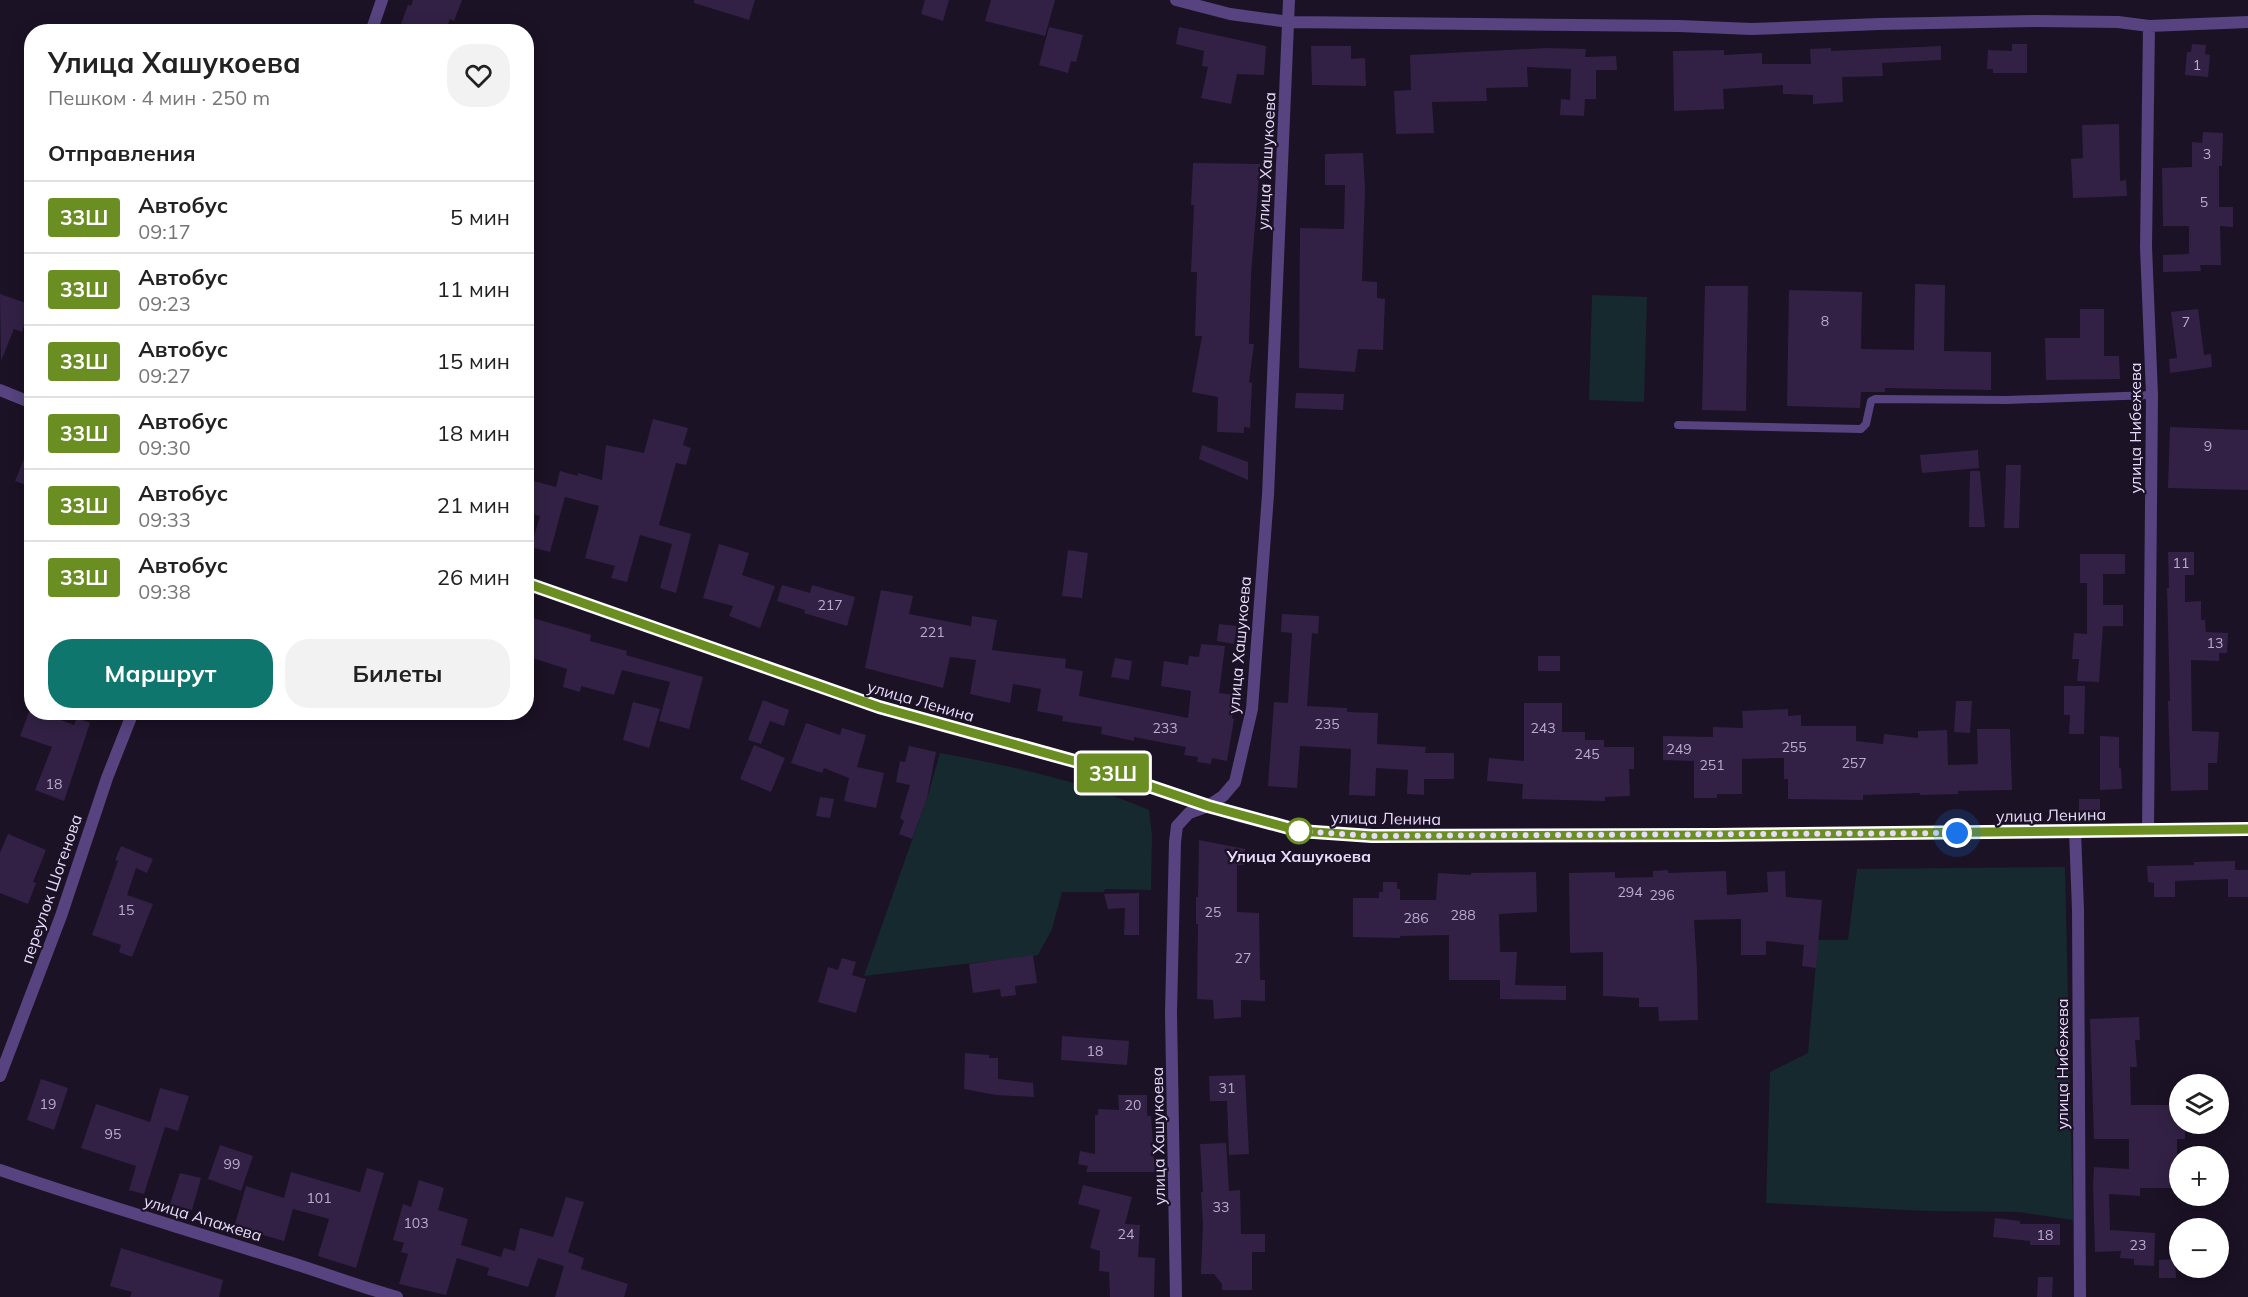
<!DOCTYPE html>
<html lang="ru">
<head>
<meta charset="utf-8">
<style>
	:root { --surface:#fff; --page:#f2f2f2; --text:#222; --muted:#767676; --line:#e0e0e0; --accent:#0f766e }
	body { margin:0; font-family:Mulish,sans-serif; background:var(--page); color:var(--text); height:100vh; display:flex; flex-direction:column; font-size:22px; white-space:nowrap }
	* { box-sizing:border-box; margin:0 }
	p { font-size:20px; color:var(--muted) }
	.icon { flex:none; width:33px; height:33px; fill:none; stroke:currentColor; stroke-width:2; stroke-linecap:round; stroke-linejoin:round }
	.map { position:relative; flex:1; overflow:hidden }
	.drawer { position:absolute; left:24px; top:24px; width:510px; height:696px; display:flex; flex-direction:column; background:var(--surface); border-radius:24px; box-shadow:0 3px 15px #0003 }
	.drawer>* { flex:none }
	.badge { padding:0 12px; border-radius:4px; font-size:21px; line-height:39px }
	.controls { position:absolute; left:2169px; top:1074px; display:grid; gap:12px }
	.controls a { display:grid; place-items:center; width:60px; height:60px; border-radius:50%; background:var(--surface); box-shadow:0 3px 15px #0003; font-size:30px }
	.you { position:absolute; width:30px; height:30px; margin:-15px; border:4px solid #fff; border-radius:50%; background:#1a73e8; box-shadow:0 0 0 9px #1a73e833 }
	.map>.badge { position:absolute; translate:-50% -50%; box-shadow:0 0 0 3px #fff }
	h2 { padding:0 24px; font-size:22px; line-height:54px }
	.round { display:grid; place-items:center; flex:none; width:63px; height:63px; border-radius:24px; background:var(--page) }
	.head { display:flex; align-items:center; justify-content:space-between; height:102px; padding:0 24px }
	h1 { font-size:28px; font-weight:700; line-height:45px }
	.action { display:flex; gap:12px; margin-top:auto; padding:12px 24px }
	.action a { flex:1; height:69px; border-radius:24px; background:var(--accent); color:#fff; font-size:24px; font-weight:700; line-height:69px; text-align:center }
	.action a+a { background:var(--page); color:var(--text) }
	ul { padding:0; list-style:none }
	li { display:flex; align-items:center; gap:18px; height:72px; padding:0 24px; border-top:2px solid var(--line) }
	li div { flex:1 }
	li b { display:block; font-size:22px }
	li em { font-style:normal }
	li .badge { min-width:66px; font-weight:700; text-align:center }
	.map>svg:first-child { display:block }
	.green { fill:#16292f }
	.building { fill:#322144 }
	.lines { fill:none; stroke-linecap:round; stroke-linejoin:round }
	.service { stroke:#56437f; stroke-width:8 }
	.minor { stroke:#56437f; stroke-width:12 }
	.tertiary { stroke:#56437f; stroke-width:12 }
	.line-casing { stroke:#fff; stroke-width:14 }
	.line { stroke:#6b8e23; stroke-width:9 }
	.walk { stroke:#e7dbfb; stroke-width:6; stroke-dasharray:0 10.8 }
	.stop-dot { fill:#fff; stroke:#6b8e23; stroke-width:3 }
	.labels { text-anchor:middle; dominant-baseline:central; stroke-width:4.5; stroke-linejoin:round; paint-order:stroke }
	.number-label { font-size:14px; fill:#baaccd }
	.street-label { font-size:16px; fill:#e7dbfb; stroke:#1b1225 }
	.stop-label { font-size:16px; font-weight:bold; fill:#e7dbfb; stroke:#1b1225 }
</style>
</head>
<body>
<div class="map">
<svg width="2248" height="1297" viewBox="0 0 2248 1297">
	<rect width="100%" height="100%" fill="#1b1225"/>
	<!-- green -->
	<path class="green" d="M1592 295 1647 297 1644 402 1589 400Z
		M940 753C1012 766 1082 781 1149 810L1152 835 1151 890 1105 889 1104 892H1062L1052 929 1038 955 864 976 929 792Z
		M2065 867 2073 1220 2019 1212 1925 1211 1766 1203 1770 1072 1808 1053 1818 940H1848L1857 869Z"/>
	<!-- building -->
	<path class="building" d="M413 0H462L454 21 450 19 445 32H398L408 5 411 6Z
		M694 0H755L749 20 694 3Z
		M925 0H949L943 21 921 14Z
		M991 0H1055L1045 36 985 21Z
		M1049 27 1083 35 1076 62 1071 61 1068 73 1039 65Z
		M1179 27 1266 46 1264 75 1237 74 1231 104 1201 98 1208 67 1202 66 1204 51 1176 44Z
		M2012 44H2027V73H1993V69H1987L1988 50 2012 51Z
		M2192 44 2206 45 2205 54 2210 55 2208 77 2185 75 2187 52H2191Z
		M1311 46H1351V59L1365 58 1366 86 1312 85Z
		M1941 46V60L1882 63 1883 76 1842 77 1843 102 1813 104V95L1783 94V85L1723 89 1724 109 1674 111 1673 51 1724 50V55L1762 53V64H1811L1810 49 1831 48V51Z
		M1547 48 1586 49 1585 57 1616 56 1617 70H1596V99H1585L1584 116 1560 115 1561 99 1570 100 1571 69 1527 67 1528 87 1486 88 1487 101 1432 102 1434 133 1396 134 1394 91 1411 90 1410 55Z
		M2119 124 2120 181 2126 180 2127 196 2073 198 2071 159 2083 158 2082 125Z
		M2203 132 2223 133 2222 166H2219V207H2233V227L2220 226 2221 265H2200L2201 271 2163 272V255L2189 254V226H2163L2162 168 2192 167V142L2202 143Z
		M1363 153 1365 189 1362 281 1377 282V298L1385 299 1383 350 1358 349 1355 372 1299 368 1300 228 1344 229 1345 185H1325V154Z
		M1193 163 1260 164 1251 275 1249 344H1254L1249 382 1252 383 1250 428 1244 427V433L1217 432 1218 397 1192 392 1202 336H1195L1197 272H1191L1194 205H1191Z
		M1915 284 1945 285 1944 351 1991 352V390L1885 388V392H1861L1860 408 1787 406 1789 290 1862 292 1861 349 1914 350Z
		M1705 286H1748L1746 411 1702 410Z
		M0 294 32 305V325L25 322 22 332 14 329 1 361Z
		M2080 309H2104V356H2119L2120 379 2046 380 2045 338H2080Z
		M2198 309 2204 355 2211 354 2212 367 2170 373 2169 359 2177 358 2171 312Z
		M1296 393 1344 394 1343 410 1295 408Z
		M653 419 688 428 683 445 691 448 686 465 676 463 659 525 691 534 676 593 660 588 672 544 640 535 627 582 611 578 615 566 585 558 599 506 565 497 550 552 531 547 540 516 526 512V479L556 487 560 471 578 476V473L602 480 606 445 644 453Z
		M2170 427 2248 430V490L2168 488Z
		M31 442H32V487L15 481Z
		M1202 445 1248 462V480L1199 459Z
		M1978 450 1979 468 1922 473 1920 455Z
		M2006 465H2021L2019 528H2004Z
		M1970 471H1980L1985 527H1969Z
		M719 544 749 553 742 575 775 586 760 628 729 616 733 606 703 598Z
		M1068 550 1088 553 1082 598 1062 596Z
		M2168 552H2194V575H2185V602L2201 601V620H2205L2206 632 2228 633 2227 653H2219V661L2191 660 2192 731 2219 732 2217 763H2208V790L2171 791 2168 701H2170L2167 588H2169Z
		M2080 554H2125V574H2103V605H2123V626H2103L2099 682 2077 681 2079 659H2072L2074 633 2087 634V583H2080Z
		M782 585 810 593 812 585 855 597 847 626 804 613 805 610 777 601Z
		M881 590 913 596 909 614 971 626 972 616 997 620 992 650 1066 659 1065 668 1083 671 1079 696 1188 718 1191 691 1161 686 1164 661 1188 665 1189 656 1199 657 1201 644 1225 646 1219 693 1235 695 1232 718 1234 719 1227 761 1212 758 1211 764 1197 762 1198 757 1184 755 1186 747 1134 737V741L1101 734 1102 727 1062 721 1063 716 1037 711 1041 689 1013 684 1010 703 970 694 976 660 950 657 943 688 865 668Z
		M1282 614 1319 616 1318 634 1312 633 1307 706 1347 708V712L1378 713 1377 744 1426 747 1425 753H1454V779H1424V795L1407 794 1408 770 1376 768 1375 796 1349 795 1351 749 1300 746 1297 788 1268 786 1274 702 1288 703 1292 633 1281 632Z
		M526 616 591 635 590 641 627 651 626 655 703 677 689 729 659 721 670 682 622 670 614 695 581 686 580 692 563 687 567 669 526 656Z
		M1219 624 1237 626 1234 644 1217 641Z
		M1538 656H1560V671H1538Z
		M1115 658 1132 661 1129 680 1111 677Z
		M2064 686H2085L2084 734H2069L2070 715H2064Z
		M763 700 789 710 784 726 770 721 761 744 748 740Z
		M1956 701H1972L1970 733 1954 732Z
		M633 702 660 709 649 748 623 740Z
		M1524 703H1562V732H1585V740H1604V747H1634V769H1629L1630 796 1605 797V801L1522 799 1523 784 1487 781 1489 758 1524 761Z
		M30 709 32 712H40L74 725 77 718 90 723 64 801 35 790 52 747 20 736Z
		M1788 709V716L1801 715V726H1856V741L1883 744 1884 734 1918 738V731L1947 730 1948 765 1978 764 1977 729H2010L2012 790 1958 791V794L1920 795V793L1863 795V800L1788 799V779H1784V758L1742 759V794H1717V798H1694V761L1663 760V736L1713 737V727L1743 728 1742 711Z
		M806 723 840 735 842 728 866 735 857 767 884 773 876 808 844 801 849 778 824 768 822 773 791 763Z
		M2100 736 2119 737V768H2121L2122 789 2100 790Z
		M754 745 785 758 771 792 740 779Z
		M909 746 936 752 927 798 912 839 899 834 904 821 900 818 910 785 896 782 900 761 905 762Z
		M820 797 834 799 830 818 816 816Z
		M2079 799H2100V812H2079Z
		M8 834 46 850 33 882 36 883 28 904 0 893V853Z
		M1199 840 1245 849 1244 865H1237V912L1259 913 1260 980H1265V1001L1241 1000V1017L1214 1019 1213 1000 1197 999 1198 924H1196V897H1198Z
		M121 846 153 859 147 873 136 868 127 895 153 904 132 957 119 952 121 945 92 935 118 861 115 860Z
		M2235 861V870H2248V897H2228V879L2175 881V897H2154V883L2148 882 2147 866 2194 865V862Z
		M1668 870V873L1726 871 1727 895 1768 892 1767 872 1785 871 1786 897 1822 900 1816 968 1802 966 1804 945 1766 941V955H1741V919L1694 920 1697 969 1698 1020 1659 1021 1658 1007H1639V998L1603 996V952L1570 953 1569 873 1615 872V878L1653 877V871Z
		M1536 872 1537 912 1499 914 1500 952H1517L1515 985 1566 986V1000L1500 999V980H1449V935L1400 936V938L1353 937V898H1379V892H1383V882H1397V889H1400V900H1436L1438 873 1471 875V873Z
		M1139 893V935H1124L1125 908 1108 909 1104 894Z
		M1033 955 1037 983 1015 986 1016 995 1001 997 1000 989 973 993 969 964Z
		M842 958 856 962 852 975 866 979 856 1013 818 1002 828 967 838 970Z
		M2139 1017 2140 1040H2135L2137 1067H2130L2131 1105H2180V1124H2185V1139H2177V1188H2140V1196L2109 1194 2110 1230 2155 1233 2154 1266 2134 1265V1259L2120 1258 2121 1251 2095 1252 2093 1185 2094 1167 2129 1169V1139H2094L2090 1019Z
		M1062 1036 1129 1041 1127 1065 1061 1060Z
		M965 1053 989 1055V1058H998V1079L1033 1083 1034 1097 996 1095 964 1089Z
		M1245 1075 1249 1154 1229 1155 1227 1101H1210L1209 1076Z
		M41 1079 68 1088 54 1130 27 1120Z
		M160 1088 189 1096 178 1131 165 1127 144 1194 129 1190 136 1166 81 1148 96 1104 150 1122Z
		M1118 1095H1147V1116H1151L1155 1172H1086L1088 1166 1078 1164 1080 1151 1095 1154V1115H1098V1109L1119 1110Z
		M1226 1143 1229 1191 1240 1190 1241 1234H1265V1252H1252V1290H1222V1284L1214 1274H1201L1203 1224 1201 1192H1203L1200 1144Z
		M220 1145 253 1156 241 1191 208 1179Z
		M367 1168 384 1173 356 1268 318 1256 329 1219 293 1209 284 1241 234 1227 246 1186 284 1198 291 1172 360 1192Z
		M180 1173 201 1178 192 1210 170 1204Z
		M419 1180 444 1188 438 1210 468 1219 461 1245 501 1257 504 1248 515 1251 520 1228 553 1237 566 1197 584 1202 568 1252 584 1258 581 1269 628 1284 624 1297H555L564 1266 538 1258 528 1287 487 1275 489 1268 457 1258 446 1295 399 1284 408 1254 401 1252 404 1243 393 1240 403 1204 411 1207Z
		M1083 1185 1132 1197 1125 1224 1140 1225 1138 1257 1155 1258 1154 1297H1110L1109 1272 1099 1271 1100 1251 1090 1248 1100 1210 1078 1204Z
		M1995 1218 2020 1221V1224H2060V1245H2030V1241L1993 1237Z
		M121 1248 223 1280 219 1297H130L132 1292 110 1286Z
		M2175 1259 2176 1278H2159V1260Z
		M2038 1277H2053L2052 1297H2037Z"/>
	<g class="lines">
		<!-- service -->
		<path class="service" d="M1678 425 1861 429 1866 424 1871 401 1875 399 2007 400 2152 395"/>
		<!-- minor -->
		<path class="minor" d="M1176 0 1230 14 1289 22 1679 26 1752 29 1879 24 2036 21 2118 22 2149 26 2248 22
			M371 32 382 0
			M2148 830 2152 395 2146 247 2149 26
			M2075 831 2078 910 2080 1297
			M0 1076 61 916 107 778 133 712
			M0 1170C92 1202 186 1229 279 1259 319 1271 357 1286 397 1297
			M1176 1297 1171 1013 1175 842 1177 826 1189 813 1208 806 1223 796 1235 782 1252 709 1268 495 1289 0"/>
		<!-- tertiary -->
		<path class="tertiary" d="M0 390 32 403
			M526 583 879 707 1078 761 1239 816 1300 832 1372 836 1715 835 2248 829"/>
	</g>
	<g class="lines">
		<!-- line casing -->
		<g class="line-casing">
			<path id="line" d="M526 583 879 707 1078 762 1208 806 1300 831 1372 836 1715 835 2248 829"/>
		</g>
		<!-- line -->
		<use href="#line" class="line"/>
		<!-- walk -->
		<path class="walk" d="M1299 831 1372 836 1957 833"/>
	</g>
	<!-- markers -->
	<circle class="stop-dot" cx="1299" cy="831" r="12"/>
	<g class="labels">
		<!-- number labels -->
		<g class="number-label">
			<text x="2197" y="65">1</text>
			<text x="2207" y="154">3</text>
			<text x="2204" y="202">5</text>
			<text x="1825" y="321">8</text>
			<text x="2186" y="322">7</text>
			<text x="2208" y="446">9</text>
			<text x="2181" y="563">11</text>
			<text x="830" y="605">217</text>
			<text x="932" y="632">221</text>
			<text x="2215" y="643">13</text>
			<text x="1327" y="724">235</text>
			<text x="1165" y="728">233</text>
			<text x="1543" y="728">243</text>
			<text x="1794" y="747">255</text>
			<text x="1679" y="749">249</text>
			<text x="1587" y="754">245</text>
			<text x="1854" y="763">257</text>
			<text x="1712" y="765">251</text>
			<text x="54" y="784">18</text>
			<text x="1630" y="892">294</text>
			<text x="1662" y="895">296</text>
			<text x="126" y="910">15</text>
			<text x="1213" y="912">25</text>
			<text x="1463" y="915">288</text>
			<text x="1416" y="918">286</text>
			<text x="1243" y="958">27</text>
			<text x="1095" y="1051">18</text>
			<text x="1227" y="1088">31</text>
			<text x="48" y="1104">19</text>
			<text x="1133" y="1105">20</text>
			<text x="113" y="1134">95</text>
			<text x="232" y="1164">99</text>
			<text x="319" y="1198">101</text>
			<text x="1221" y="1207">33</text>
			<text x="416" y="1223">103</text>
			<text x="1126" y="1234">24</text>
			<text x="2045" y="1235">18</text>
			<text x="2138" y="1245">23</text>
		</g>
		<!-- street labels -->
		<g class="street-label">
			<text transform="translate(1266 161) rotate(-87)">улица Хашукоева</text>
			<text transform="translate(2135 428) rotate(-90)">улица Нибежева</text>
			<text transform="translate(1239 645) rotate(-85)">улица Хашукоева</text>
			<text transform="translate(921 701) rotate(16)">улица Ленина</text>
			<text transform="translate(2051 815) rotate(-1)">улица Ленина</text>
			<text transform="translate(1386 818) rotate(1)">улица Ленина</text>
			<text transform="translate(51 889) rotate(-71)">переулок Шогенова</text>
			<text transform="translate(2062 1064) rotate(-90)">улица Нибежева</text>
			<text transform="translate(1158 1136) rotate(-91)">улица Хашукоева</text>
			<text transform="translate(203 1218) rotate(17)">улица Апажева</text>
		</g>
		<!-- stop labels -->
		<g class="stop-label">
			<text x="1299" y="856">Улица Хашукоева</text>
		</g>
	</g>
</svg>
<div class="controls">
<a><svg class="icon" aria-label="layers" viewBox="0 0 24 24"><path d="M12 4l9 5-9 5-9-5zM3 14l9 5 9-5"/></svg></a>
<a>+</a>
<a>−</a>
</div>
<div class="you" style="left:1957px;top:833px"></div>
<b class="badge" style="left:1113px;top:773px;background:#6b8e23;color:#fff">33Ш</b>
<section class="drawer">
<div class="head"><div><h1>Улица Хашукоева</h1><p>Пешком · 4 мин · 250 m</p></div><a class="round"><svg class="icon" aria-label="heart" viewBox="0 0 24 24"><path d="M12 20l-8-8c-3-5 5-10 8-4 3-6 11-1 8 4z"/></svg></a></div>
<h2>Отправления</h2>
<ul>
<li><span class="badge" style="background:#6b8e23;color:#fff">33Ш</span><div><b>Автобус</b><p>09:17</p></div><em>5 мин</em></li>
<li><span class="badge" style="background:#6b8e23;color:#fff">33Ш</span><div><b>Автобус</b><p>09:23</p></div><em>11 мин</em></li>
<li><span class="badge" style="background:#6b8e23;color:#fff">33Ш</span><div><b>Автобус</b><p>09:27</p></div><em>15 мин</em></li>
<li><span class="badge" style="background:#6b8e23;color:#fff">33Ш</span><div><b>Автобус</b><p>09:30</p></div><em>18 мин</em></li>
<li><span class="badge" style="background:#6b8e23;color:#fff">33Ш</span><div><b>Автобус</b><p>09:33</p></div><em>21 мин</em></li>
<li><span class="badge" style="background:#6b8e23;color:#fff">33Ш</span><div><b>Автобус</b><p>09:38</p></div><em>26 мин</em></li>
</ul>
<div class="action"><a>Маршрут</a><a>Билеты</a></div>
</section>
</div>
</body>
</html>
